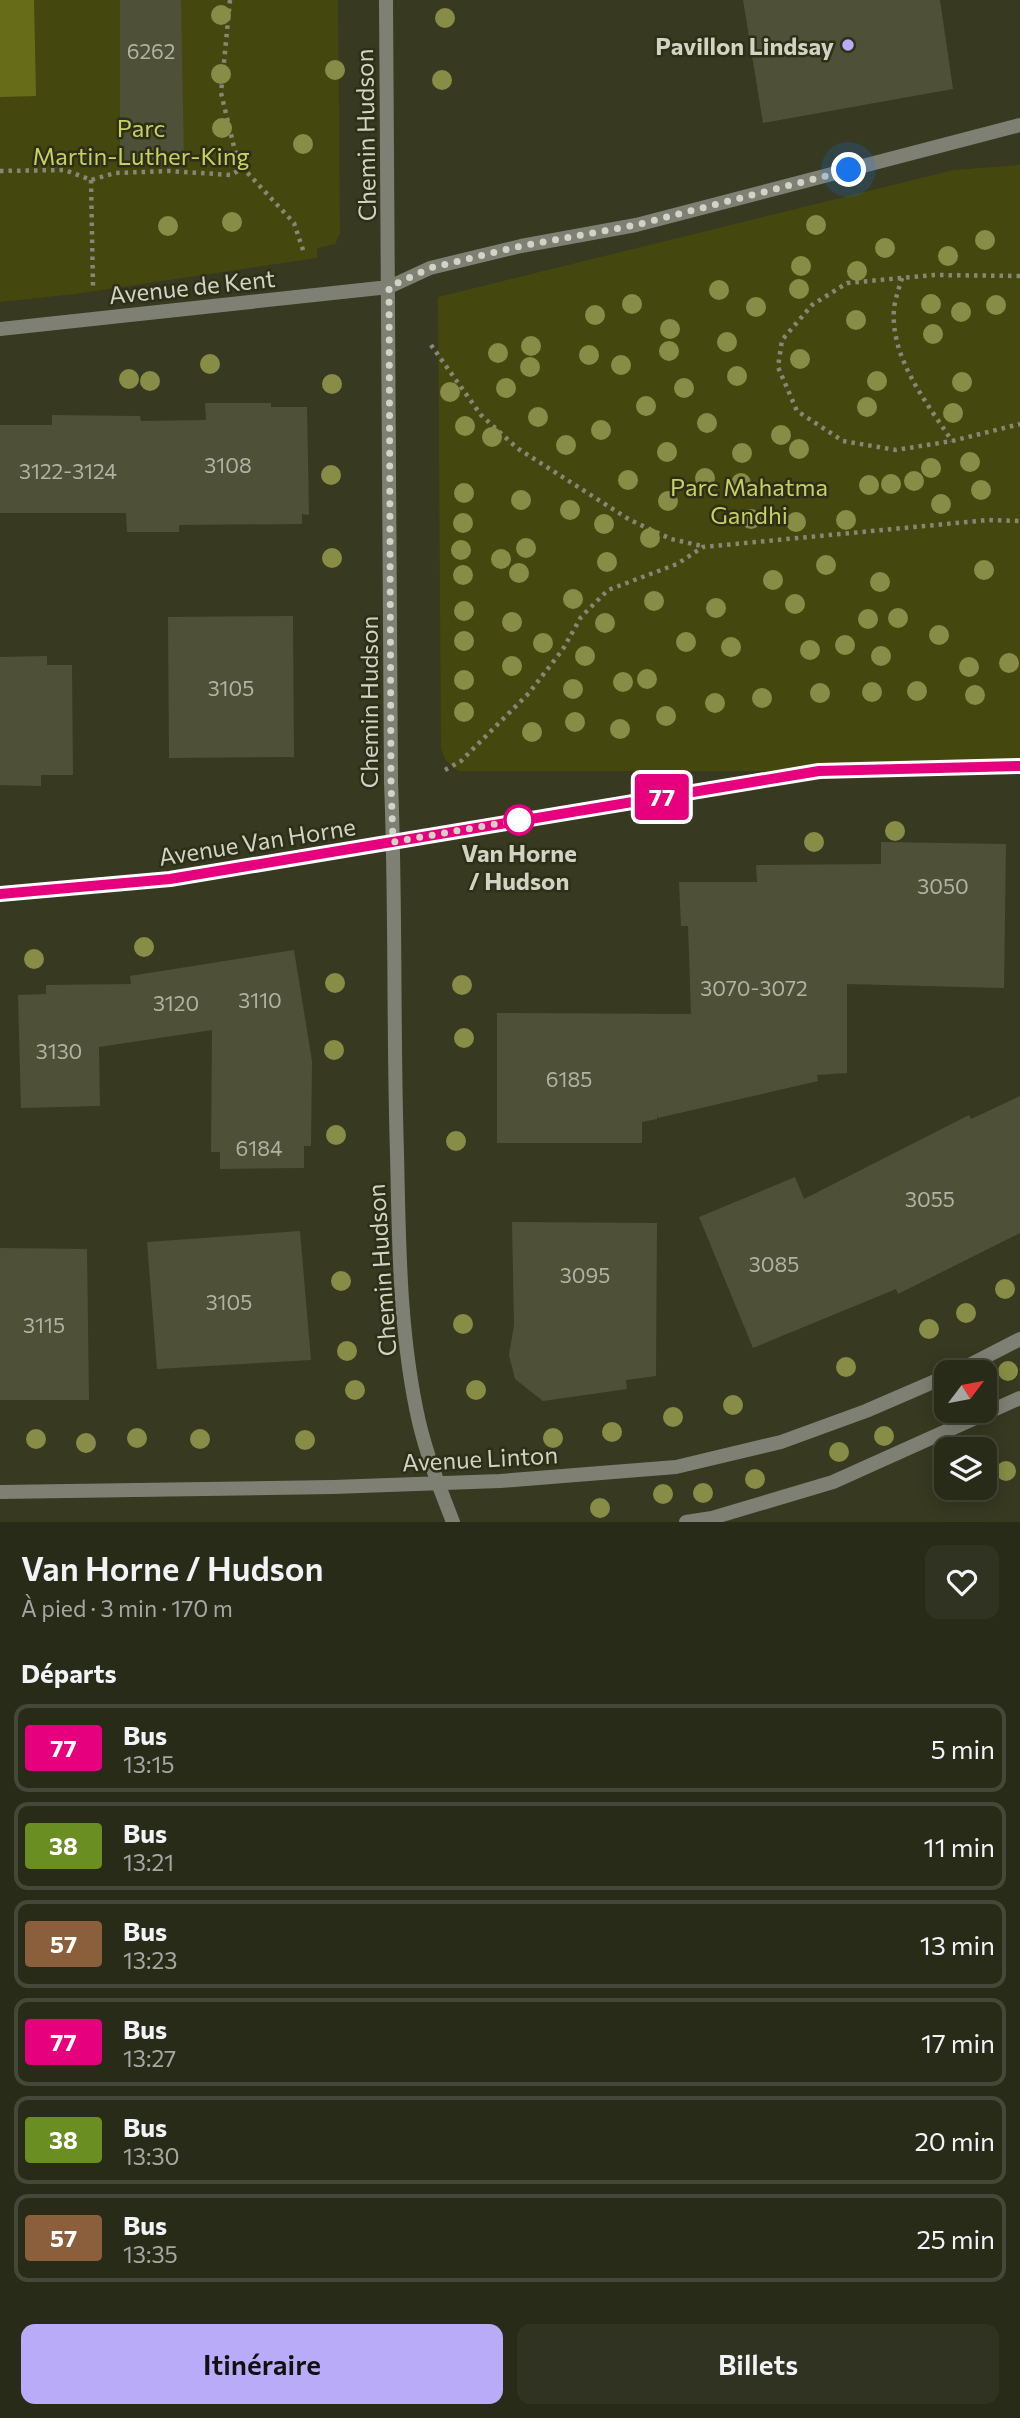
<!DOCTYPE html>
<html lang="fr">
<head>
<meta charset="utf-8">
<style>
	:root { --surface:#292b19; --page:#313322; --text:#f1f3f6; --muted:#a5a7a2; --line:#454738; --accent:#b9abf7 }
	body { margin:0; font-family:Commissioner,sans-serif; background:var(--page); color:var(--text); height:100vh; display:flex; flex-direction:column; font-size:26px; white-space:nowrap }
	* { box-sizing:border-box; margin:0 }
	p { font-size:23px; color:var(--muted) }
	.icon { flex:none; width:38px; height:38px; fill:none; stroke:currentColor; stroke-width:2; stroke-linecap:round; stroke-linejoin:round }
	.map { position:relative; height:1522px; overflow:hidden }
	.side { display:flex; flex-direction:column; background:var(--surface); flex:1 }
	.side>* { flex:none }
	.badge { padding:0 14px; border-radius:5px; font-size:24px; line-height:46px }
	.needle { width:46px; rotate:58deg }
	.tools { position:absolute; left:934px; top:1360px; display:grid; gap:14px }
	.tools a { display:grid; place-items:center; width:63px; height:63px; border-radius:14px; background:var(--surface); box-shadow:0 4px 18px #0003,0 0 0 2px var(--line); font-size:35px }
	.you { position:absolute; width:35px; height:35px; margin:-18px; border:5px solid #fff; border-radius:50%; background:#1a73e8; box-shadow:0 0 0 10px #1a73e833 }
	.map>.badge { position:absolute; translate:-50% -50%; box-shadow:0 0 0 4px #fff }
	h2 { padding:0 21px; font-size:26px; line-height:63px }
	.round { display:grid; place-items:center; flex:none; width:74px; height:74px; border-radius:14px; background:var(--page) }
	.headline { display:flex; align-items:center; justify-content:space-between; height:119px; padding:0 21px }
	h1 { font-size:33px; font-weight:600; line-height:52px }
	.action { display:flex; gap:14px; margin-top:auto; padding:14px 21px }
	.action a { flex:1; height:80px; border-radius:14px; background:var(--accent); color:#111; font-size:28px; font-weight:600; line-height:80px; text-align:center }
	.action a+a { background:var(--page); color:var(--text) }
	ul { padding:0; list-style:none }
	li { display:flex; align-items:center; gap:21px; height:88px; margin:0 14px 10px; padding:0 7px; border:4px solid var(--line); border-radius:14px }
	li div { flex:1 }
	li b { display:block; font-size:26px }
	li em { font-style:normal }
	li .badge { min-width:77px; font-weight:700; text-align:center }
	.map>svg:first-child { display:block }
	.green { fill:#45480e }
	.water { fill:#676c19 }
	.building { fill:#4e5138 }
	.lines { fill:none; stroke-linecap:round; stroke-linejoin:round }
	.path { stroke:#868875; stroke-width:4.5; stroke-dasharray:3.5 5; stroke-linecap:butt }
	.lane { stroke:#7f8074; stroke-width:14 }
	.street { stroke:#7f8074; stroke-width:14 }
	.secondary { stroke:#a7a997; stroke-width:14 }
	.tree { fill:#878c46 }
	.line-casing { stroke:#fff; stroke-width:16 }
	.line { stroke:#e6007e; stroke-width:10 }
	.walk { stroke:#d1d3c5; stroke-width:7; stroke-dasharray:0 12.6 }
	.poi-dot { fill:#b9abf7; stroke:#2d2f17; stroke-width:2.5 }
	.stop-dot { fill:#fff; stroke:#e6007e; stroke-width:3.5 }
	.labels { text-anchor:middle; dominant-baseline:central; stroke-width:5; stroke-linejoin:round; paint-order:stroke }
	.number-label { font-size:21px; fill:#b0b2a2 }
	.poi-label { font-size:24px; font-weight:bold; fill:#d1d3c5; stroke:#2d2f17; text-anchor:end }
	.park-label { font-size:24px; fill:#c8d064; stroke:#2d2f17 }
	.street-label { font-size:24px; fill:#d1d3c5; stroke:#2d2f17 }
	.stop-label { font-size:24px; font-weight:bold; fill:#d1d3c5; stroke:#2d2f17 }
</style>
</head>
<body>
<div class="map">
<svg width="1020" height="1522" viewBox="0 0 1020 1522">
	<rect width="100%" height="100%" fill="#373921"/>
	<!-- green -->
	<path class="green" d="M0 0H338L340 233 335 244 317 248V258L75 294 0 302Z
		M1020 165V766L819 771H458L446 761 441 748 438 297 954 170Z"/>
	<!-- water -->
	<path class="water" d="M0 0H34L36 96 0 97Z"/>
	<!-- building -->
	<path class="building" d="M120 0H181L184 165 120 166Z
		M743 0H940L953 89 763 123Z
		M205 403H271V407H307L309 515 302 514V524L179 525V532H127L126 513H0V425H52V415L140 416 141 421 206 420Z
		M293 616 294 757 169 758 168 617Z
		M47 656V665H72L73 775H41V786L0 785V657Z
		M881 842 1006 844 1004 988 847 984V1073L817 1075 818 1081 658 1118 657 1114V1119L642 1122V1143H497V1013L691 1014 688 926H681L679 882H757L756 865 881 864Z
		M294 950 312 1061 311 1146H304V1168L220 1169V1152H211L212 1030 99 1047 100 1106 21 1108 18 995 46 994V985L131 984 130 976Z
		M1020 1096V1233L898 1294 896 1289 753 1348 699 1217 795 1177 804 1199 969 1115 971 1119Z
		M512 1222 657 1223 656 1376 626 1380 627 1389 543 1401 515 1379 509 1355 514 1325Z
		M300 1231 311 1360 157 1369 147 1242Z
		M0 1248 87 1249 89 1400H0Z"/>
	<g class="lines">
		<!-- path -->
		<path class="path" d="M230 0 221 93 235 151 243 168 294 223 304 253
			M0 171 65 170 91 180 115 173 169 171 231 175 243 168
			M91 180 93 288
			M1020 276 934 275 847 283 812 305 782 340 778 367 797 411 843 441 896 450 952 441 1020 424
			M902 278C899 288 895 299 894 309 890 358 927 403 952 441
			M431 345 481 415 517 448 630 520 671 539 702 546
			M445 770 461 761 529 693 563 649 581 617 608 590 677 564 703 547 988 520 1020 521"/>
		<!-- lane -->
		<path class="lane" d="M389 287 430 268 521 246 636 225 1020 125"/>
		<!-- street -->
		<path class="street" d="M386 0 391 782C396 906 393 1029 397 1153 399 1242 399 1334 419 1422 427 1456 440 1489 453 1522
			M0 329 389 287
			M956 1372 1020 1339
			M0 1492 333 1487 500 1481 676 1467 781 1442 866 1411 947 1376
			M686 1522 712 1518 833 1482 1020 1398"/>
		<!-- secondary -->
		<path class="secondary" d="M0 894 170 879 819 771 1020 766"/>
	</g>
	<!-- trees -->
	<g class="tree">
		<circle cx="221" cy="15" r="10"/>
		<circle cx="445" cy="18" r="10"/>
		<circle cx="335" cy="70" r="10"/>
		<circle cx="221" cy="74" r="10"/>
		<circle cx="442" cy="80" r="10"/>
		<circle cx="222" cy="128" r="10"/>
		<circle cx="303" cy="144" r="10"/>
		<circle cx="232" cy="222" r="10"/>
		<circle cx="816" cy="225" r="10"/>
		<circle cx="168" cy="226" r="10"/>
		<circle cx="985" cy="240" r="10"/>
		<circle cx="885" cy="248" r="10"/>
		<circle cx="948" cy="256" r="10"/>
		<circle cx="801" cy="266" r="10"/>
		<circle cx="857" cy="271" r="10"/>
		<circle cx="799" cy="289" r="10"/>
		<circle cx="719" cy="290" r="10"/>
		<circle cx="632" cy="304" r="10"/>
		<circle cx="931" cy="304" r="10"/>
		<circle cx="996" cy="305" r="10"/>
		<circle cx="756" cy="307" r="10"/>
		<circle cx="961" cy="312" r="10"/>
		<circle cx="595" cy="315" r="10"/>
		<circle cx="856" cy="320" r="10"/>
		<circle cx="670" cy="329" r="10"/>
		<circle cx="933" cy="334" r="10"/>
		<circle cx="727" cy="342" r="10"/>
		<circle cx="531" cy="346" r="10"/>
		<circle cx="669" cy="351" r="10"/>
		<circle cx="498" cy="353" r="10"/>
		<circle cx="589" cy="355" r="10"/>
		<circle cx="800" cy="359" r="10"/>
		<circle cx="210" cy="364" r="10"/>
		<circle cx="621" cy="365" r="10"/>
		<circle cx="530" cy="367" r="10"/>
		<circle cx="737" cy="376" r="10"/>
		<circle cx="129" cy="379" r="10"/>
		<circle cx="150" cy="381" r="10"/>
		<circle cx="877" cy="381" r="10"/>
		<circle cx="962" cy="382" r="10"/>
		<circle cx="332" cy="384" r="10"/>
		<circle cx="506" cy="388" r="10"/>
		<circle cx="684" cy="388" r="10"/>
		<circle cx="450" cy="392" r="10"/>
		<circle cx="646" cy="406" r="10"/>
		<circle cx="867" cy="407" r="10"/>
		<circle cx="953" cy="413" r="10"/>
		<circle cx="538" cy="417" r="10"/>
		<circle cx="707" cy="423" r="10"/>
		<circle cx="465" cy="426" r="10"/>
		<circle cx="601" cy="430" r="10"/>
		<circle cx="781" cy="435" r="10"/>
		<circle cx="492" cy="437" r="10"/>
		<circle cx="566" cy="445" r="10"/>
		<circle cx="799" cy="449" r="10"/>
		<circle cx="667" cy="452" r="10"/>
		<circle cx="742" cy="453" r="10"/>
		<circle cx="970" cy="462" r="10"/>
		<circle cx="931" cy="468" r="10"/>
		<circle cx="331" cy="475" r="10"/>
		<circle cx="705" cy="478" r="10"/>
		<circle cx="628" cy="480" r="10"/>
		<circle cx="914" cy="481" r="10"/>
		<circle cx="741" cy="483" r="10"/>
		<circle cx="891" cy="484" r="10"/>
		<circle cx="869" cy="485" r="10"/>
		<circle cx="981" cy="490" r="10"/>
		<circle cx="464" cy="493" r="10"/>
		<circle cx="521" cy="500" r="10"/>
		<circle cx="668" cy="501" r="10"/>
		<circle cx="941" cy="504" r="10"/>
		<circle cx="570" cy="510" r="10"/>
		<circle cx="751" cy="519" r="10"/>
		<circle cx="846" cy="520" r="10"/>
		<circle cx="796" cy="522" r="10"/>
		<circle cx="463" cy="523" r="10"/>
		<circle cx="604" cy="524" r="10"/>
		<circle cx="650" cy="538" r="10"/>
		<circle cx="526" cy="548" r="10"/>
		<circle cx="461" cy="550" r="10"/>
		<circle cx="332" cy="558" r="10"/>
		<circle cx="501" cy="559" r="10"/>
		<circle cx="607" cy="562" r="10"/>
		<circle cx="826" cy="565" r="10"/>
		<circle cx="984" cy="570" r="10"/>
		<circle cx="519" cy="573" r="10"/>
		<circle cx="463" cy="575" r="10"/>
		<circle cx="773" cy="580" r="10"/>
		<circle cx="880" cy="582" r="10"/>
		<circle cx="573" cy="599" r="10"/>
		<circle cx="654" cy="601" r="10"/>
		<circle cx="795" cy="604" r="10"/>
		<circle cx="716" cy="608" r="10"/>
		<circle cx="464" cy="611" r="10"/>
		<circle cx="898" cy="618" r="10"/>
		<circle cx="868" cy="619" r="10"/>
		<circle cx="512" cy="622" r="10"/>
		<circle cx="605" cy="623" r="10"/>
		<circle cx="939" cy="635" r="10"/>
		<circle cx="464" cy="641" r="10"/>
		<circle cx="686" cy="642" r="10"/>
		<circle cx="543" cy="643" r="10"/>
		<circle cx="845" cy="645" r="10"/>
		<circle cx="731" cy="647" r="10"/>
		<circle cx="810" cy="650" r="10"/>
		<circle cx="585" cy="656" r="10"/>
		<circle cx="881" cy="656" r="10"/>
		<circle cx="1009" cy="663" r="10"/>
		<circle cx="512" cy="666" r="10"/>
		<circle cx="969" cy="667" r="10"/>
		<circle cx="647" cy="679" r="10"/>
		<circle cx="464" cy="680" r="10"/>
		<circle cx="623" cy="682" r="10"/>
		<circle cx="573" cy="689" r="10"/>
		<circle cx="917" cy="691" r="10"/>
		<circle cx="872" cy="692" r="10"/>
		<circle cx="820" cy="693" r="10"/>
		<circle cx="975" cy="695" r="10"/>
		<circle cx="762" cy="698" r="10"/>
		<circle cx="715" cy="703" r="10"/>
		<circle cx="464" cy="712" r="10"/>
		<circle cx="666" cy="716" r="10"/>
		<circle cx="575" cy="722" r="10"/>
		<circle cx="620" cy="729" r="10"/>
		<circle cx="532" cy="732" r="10"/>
		<circle cx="895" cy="831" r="10"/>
		<circle cx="814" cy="842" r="10"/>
		<circle cx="144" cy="947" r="10"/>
		<circle cx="34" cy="959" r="10"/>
		<circle cx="335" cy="983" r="10"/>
		<circle cx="462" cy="985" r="10"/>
		<circle cx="464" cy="1038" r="10"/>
		<circle cx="334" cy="1050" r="10"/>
		<circle cx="336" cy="1135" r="10"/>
		<circle cx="456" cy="1141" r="10"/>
		<circle cx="341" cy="1281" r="10"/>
		<circle cx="1005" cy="1289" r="10"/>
		<circle cx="966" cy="1313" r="10"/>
		<circle cx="463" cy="1324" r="10"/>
		<circle cx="929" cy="1329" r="10"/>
		<circle cx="347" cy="1351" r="10"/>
		<circle cx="846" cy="1367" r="10"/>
		<circle cx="1008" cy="1371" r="10"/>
		<circle cx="355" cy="1390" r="10"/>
		<circle cx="476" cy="1390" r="10"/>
		<circle cx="733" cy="1405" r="10"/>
		<circle cx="673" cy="1417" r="10"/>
		<circle cx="612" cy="1432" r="10"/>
		<circle cx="884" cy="1436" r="10"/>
		<circle cx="137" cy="1438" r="10"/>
		<circle cx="553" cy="1438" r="10"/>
		<circle cx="36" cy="1439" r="10"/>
		<circle cx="200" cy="1439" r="10"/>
		<circle cx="305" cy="1440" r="10"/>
		<circle cx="86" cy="1443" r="10"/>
		<circle cx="839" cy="1452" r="10"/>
		<circle cx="1006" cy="1471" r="10"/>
		<circle cx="755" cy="1479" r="10"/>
		<circle cx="703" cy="1493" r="10"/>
		<circle cx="663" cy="1494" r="10"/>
		<circle cx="600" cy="1508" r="10"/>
	</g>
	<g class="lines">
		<!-- line casing -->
		<g class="line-casing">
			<path id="line" d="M0 894 170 879 819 771 1020 766"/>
		</g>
		<!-- line -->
		<use href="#line" class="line"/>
		<!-- walk -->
		<path class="walk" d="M519 820 393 842 391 782 389 287 430 268 521 246 636 225 849 170"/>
	</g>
	<!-- markers -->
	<circle class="poi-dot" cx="848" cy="45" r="7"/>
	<circle class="stop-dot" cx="519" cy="820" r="14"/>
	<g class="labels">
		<!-- number labels -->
		<g class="number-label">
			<text x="151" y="50">6262</text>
			<text x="228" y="464">3108</text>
			<text x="68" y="470">3122-3124</text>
			<text x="231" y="687">3105</text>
			<text x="943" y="885">3050</text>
			<text x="754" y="987">3070-3072</text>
			<text x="260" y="999">3110</text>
			<text x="176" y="1002">3120</text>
			<text x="59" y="1050">3130</text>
			<text x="569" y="1078">6185</text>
			<text x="259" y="1147">6184</text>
			<text x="930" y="1198">3055</text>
			<text x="774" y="1263">3085</text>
			<text x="585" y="1274">3095</text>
			<text x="229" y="1301">3105</text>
			<text x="44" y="1324">3115</text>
		</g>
		<!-- poi labels -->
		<g class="poi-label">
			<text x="834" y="45">Pavillon Lindsay</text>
		</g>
		<!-- park labels -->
		<g class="park-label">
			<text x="141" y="127">Parc<tspan x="141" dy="28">Martin-Luther-King</tspan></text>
			<text x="749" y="486">Parc Mahatma<tspan x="749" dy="28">Gandhi</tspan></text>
		</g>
		<!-- street labels -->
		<g class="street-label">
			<text transform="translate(365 135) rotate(-91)">Chemin Hudson</text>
			<text transform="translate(192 286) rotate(-6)">Avenue de Kent</text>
			<text transform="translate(368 702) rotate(-90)">Chemin Hudson</text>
			<text transform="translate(257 841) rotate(-9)">Avenue Van Horne</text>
			<text transform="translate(381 1270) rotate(-94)">Chemin Hudson</text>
			<text transform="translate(480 1458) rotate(-3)">Avenue Linton</text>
		</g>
		<!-- stop labels -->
		<g class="stop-label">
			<text x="519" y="852">Van Horne<tspan x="519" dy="28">/ Hudson</tspan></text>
		</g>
	</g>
</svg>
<div class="tools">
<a><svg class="needle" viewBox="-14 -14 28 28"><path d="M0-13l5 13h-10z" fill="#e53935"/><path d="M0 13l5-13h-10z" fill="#a5a7a2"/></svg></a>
<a><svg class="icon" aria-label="layers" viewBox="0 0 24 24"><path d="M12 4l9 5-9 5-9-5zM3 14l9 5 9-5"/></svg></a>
</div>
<div class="you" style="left:849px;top:170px"></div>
<b class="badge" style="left:662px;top:797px;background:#e6007e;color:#fff">77</b>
</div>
<section class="side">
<div class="headline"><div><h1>Van Horne / Hudson</h1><p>À pied · 3 min · 170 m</p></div><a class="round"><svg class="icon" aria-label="heart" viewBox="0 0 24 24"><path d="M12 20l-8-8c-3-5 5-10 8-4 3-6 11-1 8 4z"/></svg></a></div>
<h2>Départs</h2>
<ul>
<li><span class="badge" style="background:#e6007e;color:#fff">77</span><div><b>Bus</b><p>13:15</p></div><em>5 min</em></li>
<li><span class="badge" style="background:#6b8e23;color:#fff">38</span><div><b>Bus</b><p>13:21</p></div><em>11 min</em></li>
<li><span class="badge" style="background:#8b5e3c;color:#fff">57</span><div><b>Bus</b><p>13:23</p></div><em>13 min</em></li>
<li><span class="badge" style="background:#e6007e;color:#fff">77</span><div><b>Bus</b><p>13:27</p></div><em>17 min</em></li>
<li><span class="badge" style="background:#6b8e23;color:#fff">38</span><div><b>Bus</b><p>13:30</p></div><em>20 min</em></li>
<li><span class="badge" style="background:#8b5e3c;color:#fff">57</span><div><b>Bus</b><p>13:35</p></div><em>25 min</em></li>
</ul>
<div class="action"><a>Itinéraire</a><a>Billets</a></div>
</section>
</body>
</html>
